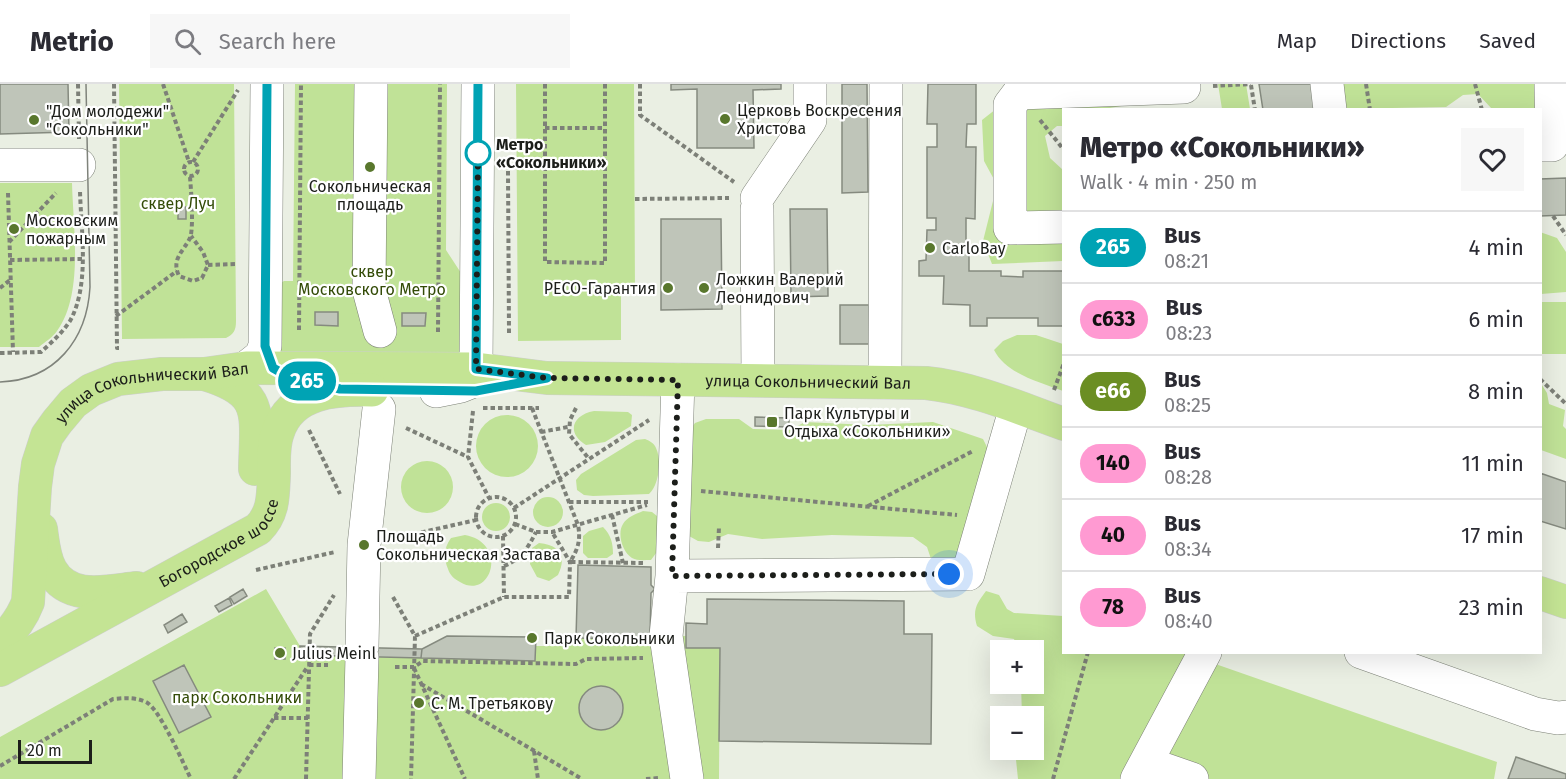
<!DOCTYPE html>
<html lang="en">
<head>
<meta charset="utf-8">
<style>
	:root { --surface:#fff; --page:#f7f7f7; --text:#2b2b33; --muted:#7c7c81; --line:#e1e1e2 }
	body { margin:0; font-family:"Fira Sans",sans-serif; background:var(--page); color:var(--text); height:100vh; display:flex; flex-direction:column; font-size:22px; white-space:nowrap }
	* { box-sizing:border-box; margin:0 }
	p { font-size:20px; color:var(--muted) }
	.icon { flex:none; width:33px; height:33px; fill:none; stroke:currentColor; stroke-width:2; stroke-linecap:round; stroke-linejoin:round }
	.map { position:relative; flex:1; overflow:hidden }
	.sheet { position:absolute; left:1062px; top:24px; width:480px; height:546px; display:flex; flex-direction:column; background:var(--surface); border-radius:0px; box-shadow:0 6px 24px #0002 }
	.sheet>* { flex:none }
	.badge { padding:0 12px; border-radius:20px; font-size:21px; line-height:39px }
	.tools { position:absolute; left:990px; top:556px; display:grid; gap:12px }
	.tools a { display:grid; place-items:center; width:54px; height:54px; border-radius:0px; background:var(--surface); box-shadow:0 6px 24px #0002; font-size:30px }
	.scale { position:absolute; left:18px; bottom:15px; width:74px; box-sizing:border-box; padding-left:6px; border:3px solid #1c1e1a; border-top:0; font-size:16px; line-height:21px; white-space:nowrap; color:#1c1e1a; -webkit-text-stroke:4px #fff; paint-order:stroke }
	.you { position:absolute; width:30px; height:30px; margin:-15px; border:4px solid #fff; border-radius:50%; background:#1a73e8; box-shadow:0 0 0 9px #1a73e833 }
	.map>.badge { position:absolute; translate:-50% -50%; box-shadow:0 0 0 3px #fff }
	.round { display:grid; place-items:center; flex:none; width:63px; height:63px; border-radius:0px; background:var(--page) }
	.head { display:flex; align-items:center; justify-content:space-between; height:102px; padding:0 18px }
	h1 { font-size:28px; font-weight:800; line-height:45px }
	ul { padding:0; list-style:none }
	li { display:flex; align-items:center; gap:18px; height:72px; padding:0 18px; border-top:2px solid var(--line) }
	li div { flex:1 }
	li b { display:block; font-size:22px }
	li em { font-style:normal }
	li .badge { min-width:66px; font-weight:700; text-align:center }
	header { display:flex; align-items:center; gap:36px; box-sizing:border-box; height:84px; padding:0 30px; background:var(--surface); border-bottom:2px solid var(--line) }
	header strong { font-size:28px }
	nav { display:flex; gap:33px; margin-inline-start:auto; font-size:21px }
	.search { width:420px; height:54px; background:var(--page); display:flex; align-items:center; gap:15px; box-sizing:border-box; padding:0 21px; border-radius:0px; color:var(--muted); font-size:22px }
	.map>svg:first-child { display:block }
	.green { fill:#c0e297 }
	.building { fill:#bfc5b9; stroke:#858a7f; stroke-width:1.5 }
	.lines { fill:none; stroke-linecap:round; stroke-linejoin:round }
	.minor-casing { stroke:#7c8176; stroke-width:34 }
	.major-casing { stroke:#cdcecd; stroke-width:34 }
	.path { stroke:#7d8078; stroke-width:4; stroke-dasharray:4.5 3; stroke-linecap:butt }
	.minor { stroke:#fff; stroke-width:33 }
	.major { stroke:#c4e494; stroke-width:33 }
	.tram { stroke:#7f837b; stroke-width:1.5 }
	.line-casing { stroke:#fff; stroke-width:14 }
	.line { stroke:#00a3b4; stroke-width:9 }
	.walk { stroke:#1c1e1a; stroke-width:6; stroke-dasharray:0 10.8 }
	.poi-dot { fill:#59772d; stroke:#fff; stroke-width:2 }
	.stop-dot { fill:#fff; stroke:#00a3b4; stroke-width:3 }
	.labels { text-anchor:middle; dominant-baseline:central; stroke-width:4.5; stroke-linejoin:round; paint-order:stroke }
	.poi-label { font-size:16px; fill:#1c1e1a; stroke:#fff; text-anchor:start }
	.stop-label { font-size:16px; font-weight:bold; fill:#1c1e1a; stroke:#fff; text-anchor:start }
	.park-label { font-size:16px; fill:#334b07; stroke:#fff }
	.street-label { font-size:16px; fill:#1c1e1a; stroke:#fff }
</style>
</head>
<body>
<header>
<strong>Metrio</strong>
<div class="search"><svg class="icon" aria-label="search" viewBox="0 0 24 24"><circle cx="10" cy="10" r="6"/><path d="M15 15l6 6"/></svg>Search here</div>
<nav><a>Map</a><a>Directions</a><a>Saved</a></nav>
</header>
<div class="map">
<svg width="1566" height="695" viewBox="0 0 1566 695">
	<rect width="100%" height="100%" fill="#eaefe3"/>
	<!-- green -->
	<path class="green" d="M119 0H234L236 237C236 246 234 250 226 254L122 255Z
		M295 0H447L446 166 463 192 461 271 280 274 279 200 284 197H293Z
		M516 0H634L635 211H621V256L518 257Z
		M1218 0H1246L1250 25H1222Z
		M1334 0H1541L1540 25H1492L1478 10 1463 11 1446 23 1339 25Z
		M1025 17 1127 21 1104 25 1064 26 1063 42H1057L1045 52 1050 74 1063 86V177L992 180 983 157 997 101 984 77 982 36 996 25Z
		M0 99H72C73 143 84 210 57 247 53 253 45 258 39 263H0Z
		M1540 148 1557 154 1566 168V208L1541 210Z
		M1540 218H1566V270H1541Z
		M1017 251H1036L1063 260V307C1040 298 1006 290 994 266L1003 257Z
		M1540 298 1547 309 1549 320 1565 326 1563 342 1566 345V375L1541 366Z
		M594 327 628 328 632 331 631 342 605 358 586 361C566 349 572 331 594 327Z
		M476 362a31 31 0 1 1 62 0a31 31 0 1 1-62 0Z
		M706 335H739L753 345 790 346 805 338 869 341 933 338 983 355 990 369 956 477 933 481 927 463 913 453 832 451 762 455 728 450 709 458 698 457 689 452V347L695 339Z
		M645 355C650 357 654 359 656 364 662 376 659 401 649 410L593 412 584 411 577 406 576 396 581 390 636 356Z
		M401 403a26 26 0 1 1 52 0a26 26 0 1 1-52 0Z
		M533 428a15 15 0 1 1 30 0a15 15 0 1 1-30 0Z
		M482 433a14 14 0 1 1 28 0a14 14 0 1 1-28 0Z
		M643 427 652 428 657 432 659 465 651 476C644 476 637 477 632 474 622 468 617 449 623 440 627 433 636 430 643 427Z
		M603 443C611 451 613 459 613 470L607 474H588L583 469V452L589 447Z
		M465 451C509 459 491 517 460 498 454 495 450 491 448 485 443 473 444 464 451 454Z
		M539 459C560 461 567 472 558 491L549 497 537 493 530 480 532 464Z
		M266 505 300 562 422 565 447 552 532 554 536 562H568L576 554 650 555 659 551 686 552V564H720L719 695H0V653Z
		M986 507 999 511 1007 525 1014 529 1063 532 1064 568 1184 569 1497 678 1494 695H1018L1015 666H1034V633H1022L1021 600H1034V567H1019L1014 555 993 552 977 542C972 526 977 519 986 507Z"/>
	<!-- building -->
	<path class="building" d="M0 0H68L69 48 0 50Z
		M671 0H781V5L753 6 754 64H697V5L671 6Z
		M842 0H867L868 108 842 109Z
		M928 0H976V40H967L966 63H976L975 135 966 134V161L969 160V187H1001V192L1023 193V187H1064V242H1038V234H987V242H970V221L943 220 944 192H919V177L926 176 927 146H936V134H927V63H937V40H927Z
		M1259 0H1312L1315 26H1263Z
		M1566 94V131L1540 132V95Z
		M178 123H186V135H178Z
		M790 125H827L828 212 791 213Z
		M661 135H721L722 225 661 226Z
		M840 221H869V260H840Z
		M315 228H338V242L315 241Z
		M402 229H426L425 242H402Z
		M755 333 789 334V343L755 342Z
		M1540 389 1566 398V445L1540 437Z
		M578 481 651 483V501L655 505 651 509 650 555 576 554Z
		M243 505 247 512 234 520 230 513Z
		M229 514 232 521 219 528 215 522Z
		M707 515 904 517V550H932L931 660 719 657 720 564H686V539L707 540Z
		M182 530 187 538 168 549 164 541Z
		M447 552 536 553 535 577 421 574 422 565Z
		M300 562 422 565 421 574 299 571Z
		M275 564H285V575H275Z
		M184 581 211 633 179 649 153 597Z
		M579 624a22 22 0 1 1 44 0a22 22 0 1 1-44 0Z
		M1516 673 1566 690V695H1508Z"/>
	<g class="lines">
		<!-- minor casing -->
		<g class="minor-casing">
			<path id="minor" d="M371 0 369 206 380 247
				M1327 0 1330 26
				M1540 61H1552L1551 0
				M0 81H79
				M757 114 810 36V0
				M757 125 758 296
				M1064 143 1010 144V21L1019 9 1184 3
				M246 284 261 272 265 262 267 0
				M678 296 672 492 666 552 687 695
				M885 298 886 0
				M436 307 461 302 471 298 476 285 478 0
				M672 492 968 490 1016 323
				M362 563 364 461 379 325
				M1361 568 1535 630 1558 634 1566 633
				M1146 679 1192 695
				M359 695 362 573
				M1137 695 1205 568"/>
		</g>
		<!-- major casing -->
		<g class="major-casing">
			<g id="major">
				<path d="M204 290C265 308 256 329 255 385"/>
				<path d="M41 445C43 459 44 474 51 486 69 518 108 507 137 504"/>
				<path d="M1540 509 1566 518"/>
				<path id="s1" d="M0 558C13 546 22 534 28 518L35 403 38 380 47 352 57 338 73 319 91 306 118 295 162 290H204L246 284 476 285 547 294 926 299C974 304 1019 324 1064 340"/>
				<path id="s2" d="M0 586 258 445C274 429 273 412 274 389 274 376 273 361 278 348 291 307 337 305 372 306"/>
			</g>
		</g>
		<!-- path -->
		<path class="path" d="M78 0 79 55
			M114 0 117 264H119
			M163 0 189 78
			M545 0V178L605 179V0
			M640 0V31L734 98
			M1366 0 1370 26
			M1475 0 1482 26
			M1251 1 1255 26
			M1213 2 1251 0
			M1040 36 1064 66
			M545 44H605
			M184 85a7 7 0 1 1 14 0a7 7 0 1 1-14 0Z
			M193 78 238 6
			M508 87 509 249
			M190 93C191 105 194 144 190 154 183 168 171 175 179 192L193 197 202 194 208 181 203 168 191 152
			M8 109 13 268
			M635 115 729 114
			M1553 132 1566 151
			M9 158 56 109
			M10 176 82 175
			M208 181 237 180
			M0 204 10 196
			M116 232 177 187
			M299 246 301 0
			M438 248 440 0
			M0 269 41 268C52 258 62 249 70 237 90 201 81 147 80 107
			M1540 295 1566 320
			M1054 306 1064 279
			M483 324H539
			M532 324 578 441C581 456 578 465 570 478
			M576 324 570 336 569 350 589 375
			M473 327 468 373 489 414
			M406 344 468 373
			M309 346 340 410
			M541 348 568 343
			M701 407 957 431
			M476 433a20 20 0 1 1 40 0a20 20 0 1 1-40 0Z
			M569 418H648
			M868 422 973 367
			M514 424 649 336
			M612 431 623 479
			M515 440 536 448H552L647 421
			M503 452 504 513
			M392 455 476 436
			M718 464 719 443
			M571 478 644 479
			M504 482C521 475 528 464 536 448
			M256 486 335 468
			M393 513 415 552 411 695
			M415 552 504 513H569L570 478 552 448
			M309 581H328
			M395 583H414L423 577 576 580 586 575 643 574
			M414 584 465 695
			M421 600 582 695
			M274 634H308
			M534 667 538 695
			M0 682 113 615C125 614 135 613 146 618 160 625 183 679 191 695
			M234 695 308 582
			M306 695 310 550 334 511
			M646 695 659 694
			M1053 695 1088 568"/>
		<!-- minor -->
		<use href="#minor" class="minor"/>
		<!-- major -->
		<use href="#major" class="major"/>
		<!-- tram -->
		<path class="tram" d="M0 298C55 296 87 256 90 203L86 0"/>
	</g>
	<g class="lines">
		<!-- line casing -->
		<g class="line-casing">
			<path id="line" d="M267 0 265 262 273 284 289 293 340 305 476 307 547 294 476 285 478 0"/>
		</g>
		<!-- line -->
		<use href="#line" class="line"/>
		<!-- walk -->
		<path class="walk" d="M478 69V65L476 285 547 294 678 296 672 492 949 490"/>
	</g>
	<!-- markers -->
	<g class="poi-dot">
		<circle cx="725" cy="35" r="6"/>
		<circle cx="34" cy="36" r="6"/>
		<circle cx="370" cy="83" r="6"/>
		<circle cx="14" cy="145" r="6"/>
		<circle cx="930" cy="164" r="6"/>
		<circle cx="668" cy="204" r="6"/>
		<circle cx="704" cy="204" r="6"/>
		<rect x="766" y="332" width="12" height="12" rx="3"/>
		<circle cx="364" cy="461" r="6"/>
		<circle cx="532" cy="554" r="6"/>
		<circle cx="280" cy="569" r="6"/>
		<circle cx="419" cy="619" r="6"/>
	</g>
	<circle class="stop-dot" cx="478" cy="69" r="12"/>
	<g class="labels">
		<!-- poi labels -->
		<g class="poi-label">
			<text x="737" y="26">Церковь Воскресения<tspan x="737" dy="18">Христова</tspan></text>
			<text x="46" y="27">"Дом молодежи"<tspan x="46" dy="18">"Сокольники"</tspan></text>
			<text x="370" y="102" text-anchor="middle">Сокольническая<tspan x="370" dy="18">площадь</tspan></text>
			<text x="26" y="136">Московским<tspan x="26" dy="18">пожарным</tspan></text>
			<text x="942" y="164">CarloBay</text>
			<text x="716" y="195">Ложкин Валерий<tspan x="716" dy="18">Леонидович</tspan></text>
			<text x="656" y="204" text-anchor="end">РЕСО-Гарантия</text>
			<text x="784" y="329">Парк Культуры и<tspan x="784" dy="18">Отдыха «Сокольники»</tspan></text>
			<text x="376" y="452">Площадь<tspan x="376" dy="18">Сокольническая Застава</tspan></text>
			<text x="544" y="554">Парк Сокольники</text>
			<text x="292" y="569">Julius Meinl</text>
			<text x="431" y="619">С. М. Третьякову</text>
		</g>
		<!-- stop labels -->
		<g class="stop-label">
			<text x="496" y="60">Метро<tspan x="496" dy="18">«Сокольники»</tspan></text>
		</g>
		<!-- park labels -->
		<g class="park-label">
			<text x="178" y="119">сквер Луч</text>
			<text x="372" y="187">сквер<tspan x="372" dy="18">Московского Метро</tspan></text>
			<text x="237" y="613">парк Сокольники</text>
		</g>
		<!-- street labels -->
		<g class="street-label">
			<text stroke="none"><textPath href="#s1" startOffset="1002">улица Сокольнический Вал</textPath></text>
			<text stroke="none"><textPath href="#s1" startOffset="339">улица Сокольнический Вал</textPath></text>
			<text stroke="none"><textPath href="#s2" startOffset="255">Богородское шоссе</textPath></text>
		</g>
	</g>
</svg>
<div class="tools">
<a>+</a>
<a>−</a>
</div>
<div class="scale">20 m</div>
<div class="you" style="left:949px;top:490px"></div>
<b class="badge" style="left:307px;top:297px;background:#00a3b4;color:#fff">265</b>
<section class="sheet">
<div class="head"><div><h1>Метро «Сокольники»</h1><p>Walk · 4 min · 250 m</p></div><a class="round"><svg class="icon" aria-label="heart" viewBox="0 0 24 24"><path d="M12 20l-8-8c-3-5 5-10 8-4 3-6 11-1 8 4z"/></svg></a></div>
<ul>
<li><span class="badge" style="background:#00a3b4;color:#fff">265</span><div><b>Bus</b><p>08:21</p></div><em>4 min</em></li>
<li><span class="badge" style="background:#ff9ad2;color:#111">с633</span><div><b>Bus</b><p>08:23</p></div><em>6 min</em></li>
<li><span class="badge" style="background:#6b8e23;color:#fff">е66</span><div><b>Bus</b><p>08:25</p></div><em>8 min</em></li>
<li><span class="badge" style="background:#ff9ad2;color:#111">140</span><div><b>Bus</b><p>08:28</p></div><em>11 min</em></li>
<li><span class="badge" style="background:#ff9ad2;color:#111">40</span><div><b>Bus</b><p>08:34</p></div><em>17 min</em></li>
<li><span class="badge" style="background:#ff9ad2;color:#111">78</span><div><b>Bus</b><p>08:40</p></div><em>23 min</em></li>
</ul>
</section>
</div>
</body>
</html>
